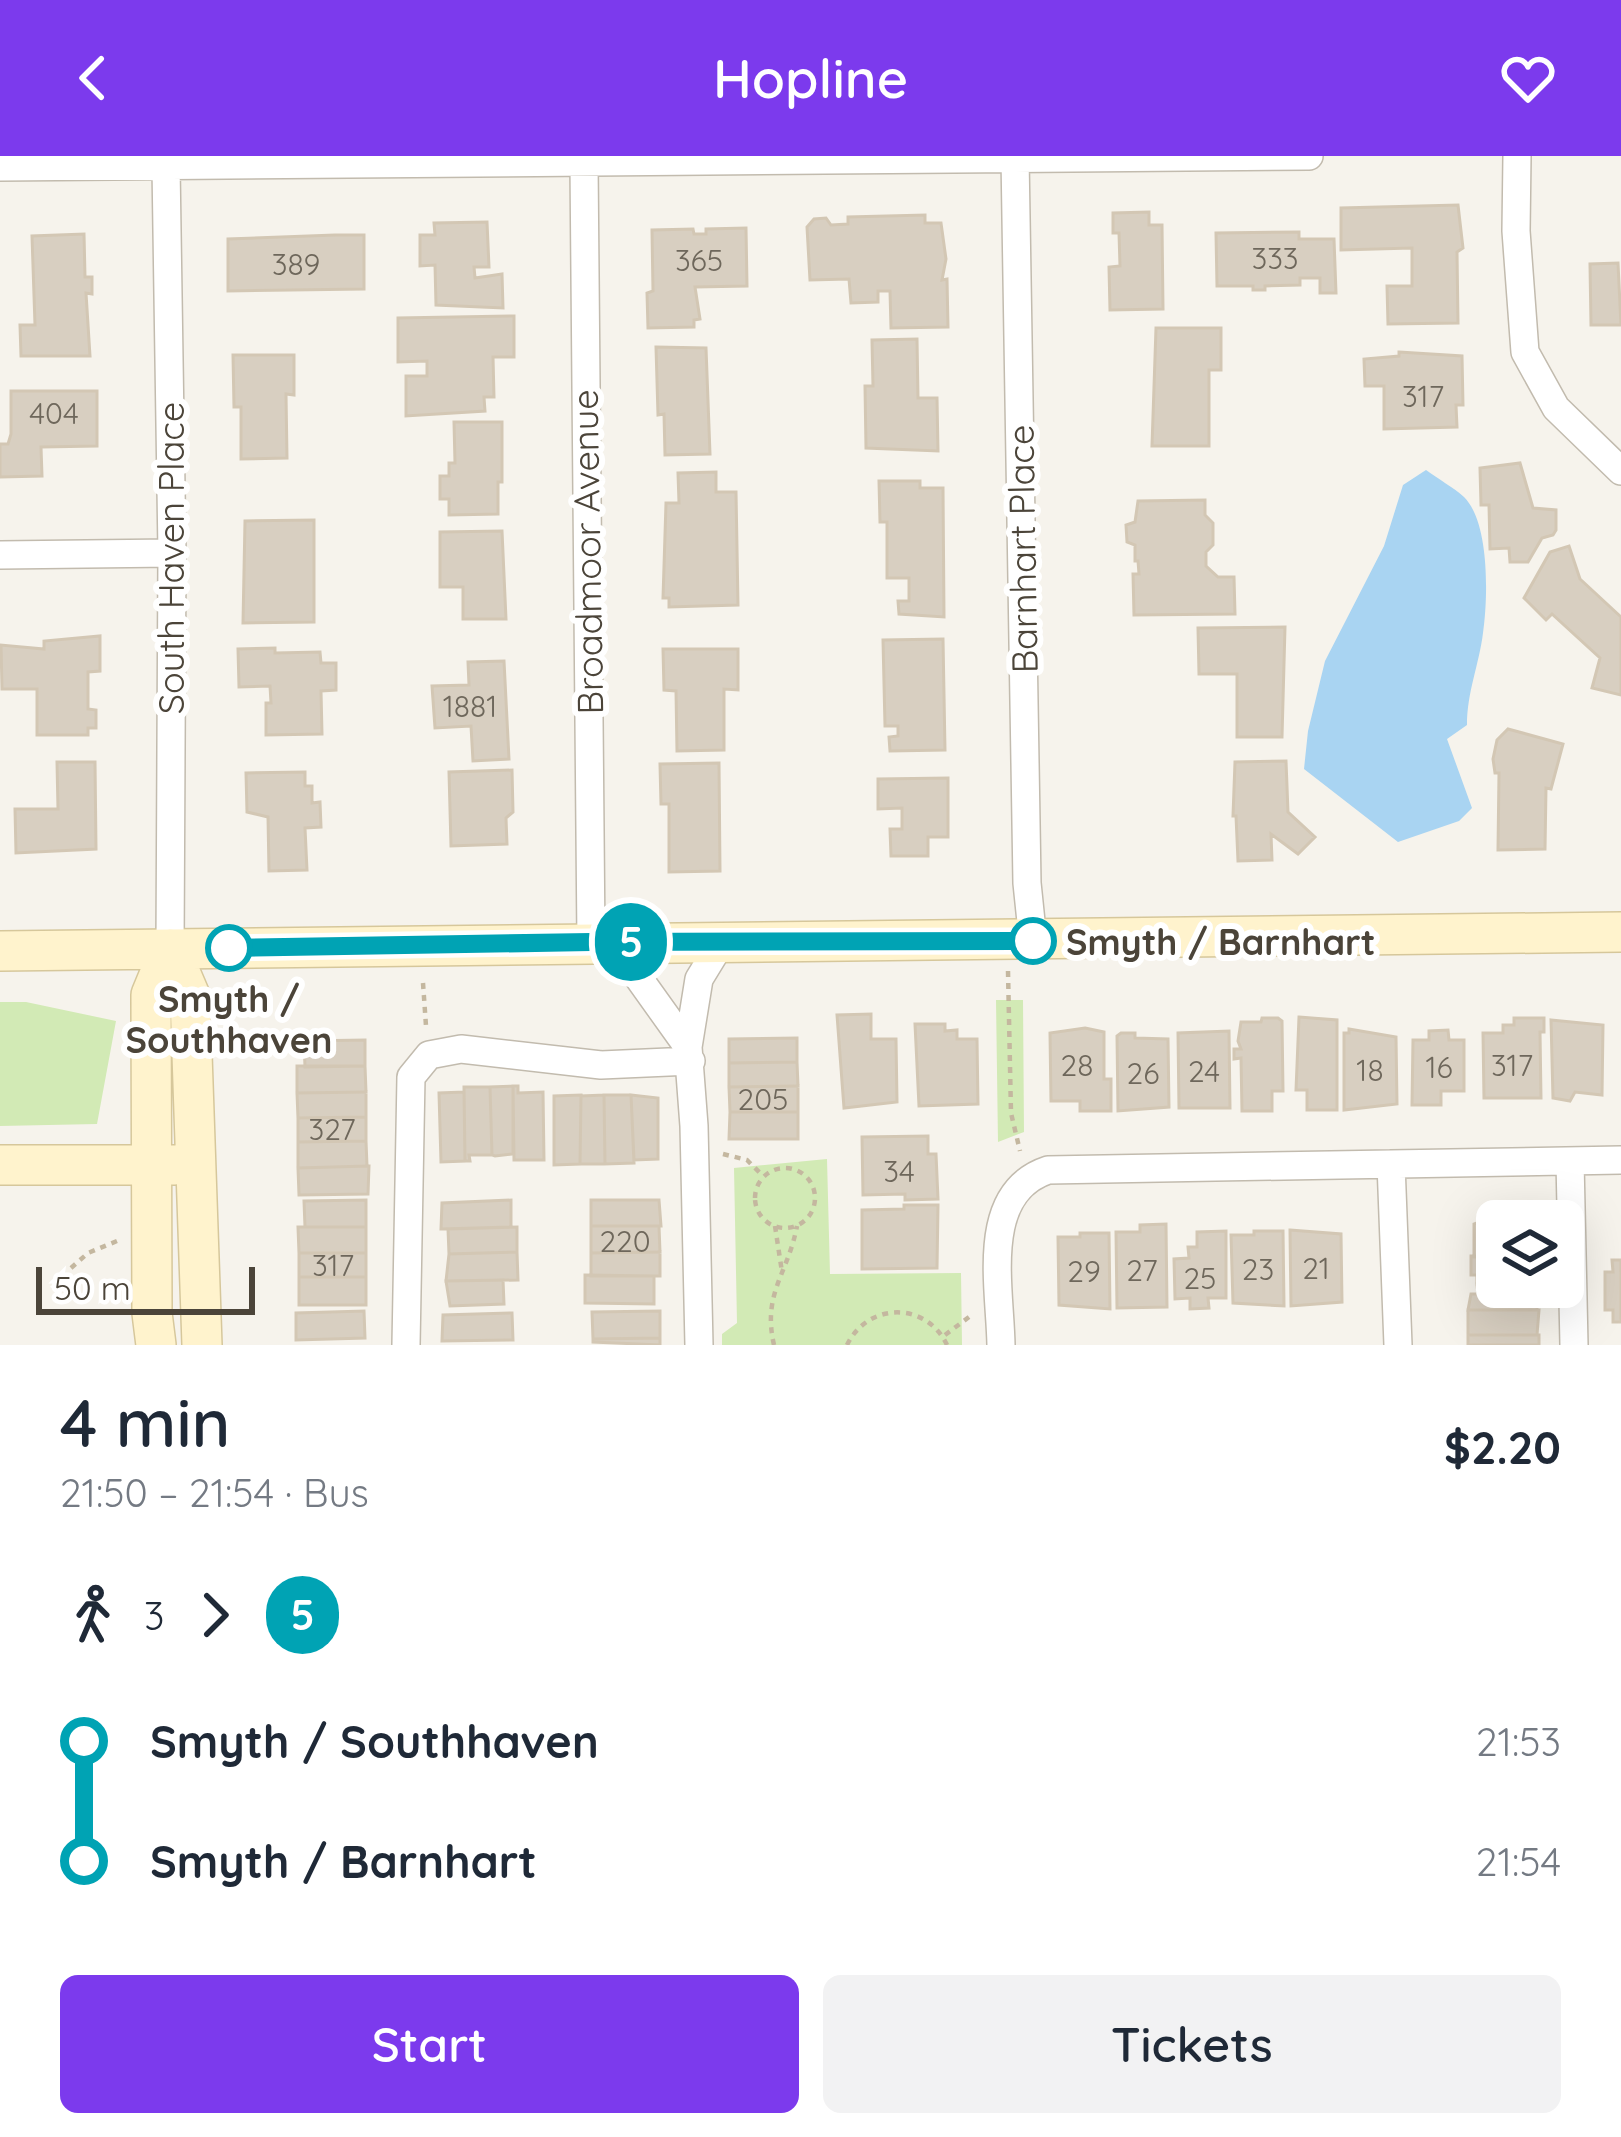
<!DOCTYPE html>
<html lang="en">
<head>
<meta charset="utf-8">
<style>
	:root { --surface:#fff; --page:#f2f2f3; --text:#1f2937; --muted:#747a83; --accent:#7c3aed }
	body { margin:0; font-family:Quicksand,sans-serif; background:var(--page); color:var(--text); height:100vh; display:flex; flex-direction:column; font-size:45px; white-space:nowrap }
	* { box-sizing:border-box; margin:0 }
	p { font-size:39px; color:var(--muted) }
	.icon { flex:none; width:66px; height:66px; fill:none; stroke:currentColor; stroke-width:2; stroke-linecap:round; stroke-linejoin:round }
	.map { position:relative; height:1189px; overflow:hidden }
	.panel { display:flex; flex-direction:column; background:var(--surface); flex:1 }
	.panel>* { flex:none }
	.badge { padding:0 24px; border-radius:39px; font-size:42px; line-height:78px }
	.buttons { position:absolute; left:1476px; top:1044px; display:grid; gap:24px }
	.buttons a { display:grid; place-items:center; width:108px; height:108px; border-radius:18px; background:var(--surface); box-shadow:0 12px 48px #0002; font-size:60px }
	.scale { position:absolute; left:36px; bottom:30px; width:219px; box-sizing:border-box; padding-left:12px; border:6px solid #4b4439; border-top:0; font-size:33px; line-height:42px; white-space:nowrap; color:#4b4439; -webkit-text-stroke:9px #fff; paint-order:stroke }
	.map>.badge { position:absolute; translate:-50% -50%; box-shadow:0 0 0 6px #fff }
	.legs { display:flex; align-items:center; gap:18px; height:132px; padding:0 60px; font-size:39px }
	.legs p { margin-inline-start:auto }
	.headline { display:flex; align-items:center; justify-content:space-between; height:204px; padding:0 60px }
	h1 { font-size:66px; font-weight:600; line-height:90px }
	.cta { display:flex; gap:24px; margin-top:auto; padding:24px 60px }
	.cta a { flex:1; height:138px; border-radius:18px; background:var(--accent); color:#fff; font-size:48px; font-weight:600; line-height:138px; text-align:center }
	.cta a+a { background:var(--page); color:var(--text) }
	ul { padding:0 60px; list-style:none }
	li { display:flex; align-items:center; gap:42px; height:120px; font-size:45px }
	li i { display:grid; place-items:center; width:18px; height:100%; margin:0 15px; background:currentColor }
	li i::after { content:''; width:30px; height:30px; margin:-15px; border:9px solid; border-radius:50%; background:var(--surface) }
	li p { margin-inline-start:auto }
	li:first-child i { background:linear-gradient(#0000 50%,currentColor 0) }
	li:last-child i { background:linear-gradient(currentColor 50%,#0000 0) }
	header { display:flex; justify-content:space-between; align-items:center; height:156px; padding:0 60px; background:var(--accent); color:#fff; font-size:54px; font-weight:600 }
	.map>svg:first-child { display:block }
	.green { fill:#d2eab5 }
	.water { fill:#a9d4f2 }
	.building { fill:#d8cfc1; stroke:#d3c7b4; stroke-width:3 }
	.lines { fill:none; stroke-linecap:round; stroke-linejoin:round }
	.street-casing { stroke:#c2bbae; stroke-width:30 }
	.secondary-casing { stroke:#d6c79b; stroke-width:42 }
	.path { stroke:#c4b79f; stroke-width:4.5; stroke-dasharray:6 6; stroke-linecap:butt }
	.street { stroke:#fff; stroke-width:27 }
	.secondary { stroke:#fff3cd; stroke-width:39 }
	.line-1-casing { stroke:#fff; stroke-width:27 }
	.line-1 { stroke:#00a3b4; stroke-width:18 }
	.stop-1-dot { fill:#fff; stroke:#00a3b4; stroke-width:6 }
	.labels { text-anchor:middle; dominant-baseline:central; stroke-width:12; stroke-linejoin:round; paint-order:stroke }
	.number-label { font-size:30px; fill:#6e675b }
	.street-label { font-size:36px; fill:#4b4439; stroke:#fff }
	.stop-label { font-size:36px; font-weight:bold; fill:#4b4439; stroke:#fff; text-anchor:start }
</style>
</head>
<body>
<header><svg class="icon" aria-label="back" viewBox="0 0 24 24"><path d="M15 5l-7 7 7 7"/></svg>Hopline<svg class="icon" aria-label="heart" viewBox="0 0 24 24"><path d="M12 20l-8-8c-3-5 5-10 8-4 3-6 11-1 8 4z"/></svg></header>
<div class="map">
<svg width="1621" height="1189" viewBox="0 0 1621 1189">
	<rect width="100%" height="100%" fill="#f6f3ec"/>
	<!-- green -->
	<path class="green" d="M996 844H1023L1024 976 998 986Z
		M0 846H26L116 865 97 968 0 970Z
		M827 1003 830 1118 961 1117 962 1189H722V1178L737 1167 734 1012Z"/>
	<!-- water -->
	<path class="water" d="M1426 314C1438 323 1453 331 1464 341 1490 367 1488 442 1483 477 1479 509 1467 536 1467 569L1447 583 1472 652 1459 665 1398 686 1304 613 1308 575 1325 505 1384 390 1403 329Z"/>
	<!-- building -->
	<path class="building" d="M1458 49 1463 92 1457 96 1458 167 1388 168 1387 130H1412V92L1341 94V52Z
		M1149 56V69H1162L1163 153 1110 154 1109 111 1120 110 1119 77H1113V57Z
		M925 59V67H941L946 103 942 124 947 123 948 171 891 172 890 135H878V146L851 147 849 123 810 124 807 71 814 63 826 62 831 69 848 68V61Z
		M487 66 489 111H474L475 122 502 118 503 152 436 149 435 109 420 110V79H435L434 67Z
		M746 72 747 130 695 131 700 163 694 164V171L648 172 647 137 653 135 652 74 693 73 694 78H706V73Z
		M1299 76V83H1334L1336 137H1320V122H1300V129L1265 130V134H1253V130H1217L1216 77Z
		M84 78 85 121H92V138L86 137 90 200H21L20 169H35L32 80Z
		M335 79H364V133L228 135V83Z
		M1618 107 1621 169H1591L1590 108Z
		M514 160V201H493L494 241H484L485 255 406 260V220H427V205L398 206V162Z
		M1156 172H1221V214H1209V290H1152Z
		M917 183 918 242H937L938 295 866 292 865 230H873L872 184Z
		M656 191 706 192 710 298 665 299 664 258 658 259Z
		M1399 196 1462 200 1463 249H1456L1457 271 1384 273V230H1365L1364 203 1399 200Z
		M233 199H294V239L286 238 287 302 241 303V251H234Z
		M11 235H97V290L41 291 42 320 0 321V288H8L11 278Z
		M454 266H502V326H498V358L449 359V343H440V320H449V307H455Z
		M1520 307 1533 352 1556 354V374L1553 379 1542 382 1528 406H1510L1509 392 1490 393 1489 349H1481L1480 312Z
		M716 316V336H736L738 449 669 451V442H663L666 347H679L678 317Z
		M879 325H920V332H943L944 461 899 458 898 445H909V422H887V366H880Z
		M1205 344V359L1213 367V389L1206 396V410L1218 421H1234L1235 458 1134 459 1133 418H1139L1138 405H1135V389L1127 386 1126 369 1135 366 1138 345Z
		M314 364V466L243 467 245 365Z
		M502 375 506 463H463V431H440V376Z
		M1569 390 1580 423 1621 461V539L1592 532 1600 502 1552 458 1546 464 1524 442 1550 396Z
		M1285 471 1282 581H1237V518H1199L1198 472Z
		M100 480V515L88 516V553L96 554V572H88V579H37V533H2L1 489 44 493V485Z
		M943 483 945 594 890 595 889 581 898 580V570H885L883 484Z
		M275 492V497L320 496 321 507H336V534L321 535 322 578 266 579V547H271L270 530 239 531 238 493Z
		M663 493H738V534L724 533V594L677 595 676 535 664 534Z
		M504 505 509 603 473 605 471 570 435 572 432 530 469 529 468 506Z
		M1508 573 1563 588 1551 633 1546 632 1545 693 1498 694 1499 617H1495L1493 603 1497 584Z
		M1286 605 1288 656 1315 681 1298 698 1271 678 1272 704 1238 705 1236 660H1233L1235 606Z
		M57 606H95L96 693 16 697 15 653H58Z
		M719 607 720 715 669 716V648H661L660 608Z
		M512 614 513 656 506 662 507 688 451 690 449 616Z
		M305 616V630H312V647L320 646 321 671 305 672 307 714 269 715 268 661 247 656 246 617Z
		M948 622V681H928V700H891L890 673H902V652L878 653V623Z
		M871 858V883H896L897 946 844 952 837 859Z
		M1299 861 1337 864V954H1307V934H1296Z
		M1262 862H1278L1282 865 1283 935H1272V955H1242L1241 902 1234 903V893H1241L1238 885 1241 866H1261Z
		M1514 862H1544V876H1540L1541 942H1484L1483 877H1503V869H1514Z
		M1551 864 1603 869 1602 939 1575 936 1570 945 1553 942Z
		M915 868H945V875L957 874V883H977L978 948 919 950Z
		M1085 872 1104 876V923H1111V955H1080V945H1051L1050 877Z
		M1349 873 1396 881 1397 948 1344 954V877H1349Z
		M1448 874 1449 884H1464V935H1441V949H1412L1413 884H1429V875Z
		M1229 875 1230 952H1179L1178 877Z
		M1121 877H1135V882L1168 883 1169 951 1118 955 1117 880Z
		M797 882V906L729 907V883Z
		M365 884V910L305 911 304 885Z
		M797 906 798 930 729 931V907Z
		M297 910H365L366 936 297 937Z
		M513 930V998L495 1000 492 999 490 931Z
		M513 930H518V937L543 936 544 1004H514Z
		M798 930V956H730L729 931Z
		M464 931H490L492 999H469L470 1005H465Z
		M366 936V961L298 962 297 937Z
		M464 936 465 1005 441 1006 439 937Z
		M581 939 580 1008 554 1009V940Z
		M604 939 605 1008H580L581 940Z
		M604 939H631L634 1007 605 1008Z
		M631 939 658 942V1003L634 1004Z
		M730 956H798V983H729Z
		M366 961V985L298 986V962Z
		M928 980V998H936L938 1043 905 1044V1038L863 1039 862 981Z
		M366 985 367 1010 298 1012V986Z
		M369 1010 368 1038 299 1039 298 1012Z
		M366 1044V1071H305L304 1045Z
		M511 1044V1071L441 1073 442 1047Z
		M591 1044H659L661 1070H591Z
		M904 1049H938L937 1112 862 1113V1054L904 1053Z
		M1482 1065H1497V1101H1474V1068Z
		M1166 1068 1167 1151 1117 1152 1116 1076H1140V1069Z
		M591 1070H659L660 1096 591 1097Z
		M298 1071H366V1097H299Z
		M517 1071V1096L449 1098 448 1073Z
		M1290 1074 1341 1078 1342 1146 1291 1150Z
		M1226 1075V1142H1208L1209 1152 1190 1153V1142L1175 1143 1174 1103 1189 1102 1188 1091H1197V1076Z
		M1254 1075H1283L1284 1150 1233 1147 1231 1079H1254Z
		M1080 1077H1109L1110 1153 1059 1149 1058 1081H1080Z
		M517 1096 518 1124 446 1125 449 1098Z
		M299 1097H366V1121H299Z
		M591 1097 660 1096V1120H591Z
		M1471 1100 1497 1101V1128H1477V1119H1471Z
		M1612 1104H1621V1166H1613V1154H1605V1116H1613Z
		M585 1119 654 1120V1148L585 1147Z
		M299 1121H366V1149H299Z
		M503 1124 504 1148 450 1150 446 1125Z
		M1477 1128 1528 1131V1136L1537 1135V1154H1468L1471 1138H1478Z
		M1468 1154H1539L1537 1179H1468Z
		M364 1155 365 1182 296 1184V1157Z
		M660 1155V1182L593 1183 592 1156Z
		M512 1157 513 1184 442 1185 443 1159Z
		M1468 1179H1539V1189H1468Z
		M660 1182V1189L593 1186V1183Z"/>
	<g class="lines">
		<!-- street casing -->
		<g class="street-casing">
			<path id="street" d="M1517 0 1516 75 1525 196 1556 252 1621 315
				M1015 1 1027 727 1033 785
				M584 7 591 786
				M166 10 172 397 170 793
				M0 11 1309 0
				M0 399 172 397
				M613 786 688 891
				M1570 1005 1574 1189
				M1391 1008 1398 1189
				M406 1189 411 921 429 899 461 893 601 909 691 905
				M699 1189 694 970 688 891 699 823 721 787
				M1001 1189C1000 1130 979 1037 1048 1014L1621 1004"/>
		</g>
		<!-- secondary casing -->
		<g class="secondary-casing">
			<path id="secondary" d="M170 793 190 840 202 1189
				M0 795 1621 776
				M0 1009H175
				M156 1189 152 1157 151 839 170 793"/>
		</g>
		<!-- path -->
		<path class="path" d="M1008 815 1011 957 1020 995
			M423 827 426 870
			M723 998 747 1004 763 1020
			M755 1042a30 30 0 1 1 60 0a30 30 0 1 1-60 0Z
			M775 1070 782 1116
			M71 1112 88 1097 117 1085
			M945 1179 969 1161
			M774 1189C762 1137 788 1118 797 1070
			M847 1189C868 1146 926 1145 947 1189"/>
		<!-- street -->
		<use href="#street" class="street"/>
		<!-- secondary -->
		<use href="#secondary" class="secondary"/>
	</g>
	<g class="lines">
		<!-- line-1 casing -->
		<g class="line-1-casing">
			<path id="line-1" d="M229 792 591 786 1033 785"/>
		</g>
		<!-- line-1 -->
		<use href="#line-1" class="line-1"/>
	</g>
	<!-- markers -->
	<g class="stop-1-dot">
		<circle cx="1033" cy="785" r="21"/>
		<circle cx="229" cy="792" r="21"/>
	</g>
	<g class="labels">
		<!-- number labels -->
		<g class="number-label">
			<text x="1275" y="102">333</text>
			<text x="699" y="104">365</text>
			<text x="296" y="108">389</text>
			<text x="1423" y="240">317</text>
			<text x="54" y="257">404</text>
			<text x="470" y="550">1881</text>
			<text x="1077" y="909">28</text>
			<text x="1512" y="909">317</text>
			<text x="1439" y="911">16</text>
			<text x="1370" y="914">18</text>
			<text x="1204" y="915">24</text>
			<text x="1143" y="917">26</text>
			<text x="763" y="943">205</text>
			<text x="332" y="973">327</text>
			<text x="899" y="1015">34</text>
			<text x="625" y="1085">220</text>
			<text x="333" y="1109">317</text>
			<text x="1316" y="1112">21</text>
			<text x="1258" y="1113">23</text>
			<text x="1142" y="1114">27</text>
			<text x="1084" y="1115">29</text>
			<text x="1200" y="1122">25</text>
		</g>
		<!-- street labels -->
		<g class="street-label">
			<text transform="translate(1022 393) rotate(-91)">Barnhart Place</text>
			<text transform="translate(587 396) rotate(-91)">Broadmoor Avenue</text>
			<text transform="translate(170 402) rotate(-90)">South Haven Place</text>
		</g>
		<!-- stop labels -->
		<g class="stop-label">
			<text x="1066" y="785">Smyth / Barnhart</text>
			<text x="229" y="842" text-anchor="middle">Smyth /<tspan x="229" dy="41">Southhaven</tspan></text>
		</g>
	</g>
</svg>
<div class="buttons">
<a><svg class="icon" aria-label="layers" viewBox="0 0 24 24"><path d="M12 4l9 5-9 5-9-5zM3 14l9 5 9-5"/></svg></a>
</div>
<div class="scale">50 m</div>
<b class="badge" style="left:631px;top:786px;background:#00a3b4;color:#fff">5</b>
</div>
<section class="panel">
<div class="headline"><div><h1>4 min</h1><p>21:50 – 21:54 · Bus</p></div><b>$2.20</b></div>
<div class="legs"><svg class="icon" aria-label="walk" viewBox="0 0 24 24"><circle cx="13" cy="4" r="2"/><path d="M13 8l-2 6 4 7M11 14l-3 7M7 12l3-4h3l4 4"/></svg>3<svg class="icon" aria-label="forward" viewBox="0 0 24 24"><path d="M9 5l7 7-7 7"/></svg><b class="badge" style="background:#00a3b4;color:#fff">5</b></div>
<ul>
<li><i style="color:#00a3b4"></i><b>Smyth / Southhaven</b><p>21:53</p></li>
<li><i style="color:#00a3b4"></i><b>Smyth / Barnhart</b><p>21:54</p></li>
</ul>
<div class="cta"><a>Start</a><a>Tickets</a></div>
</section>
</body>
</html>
